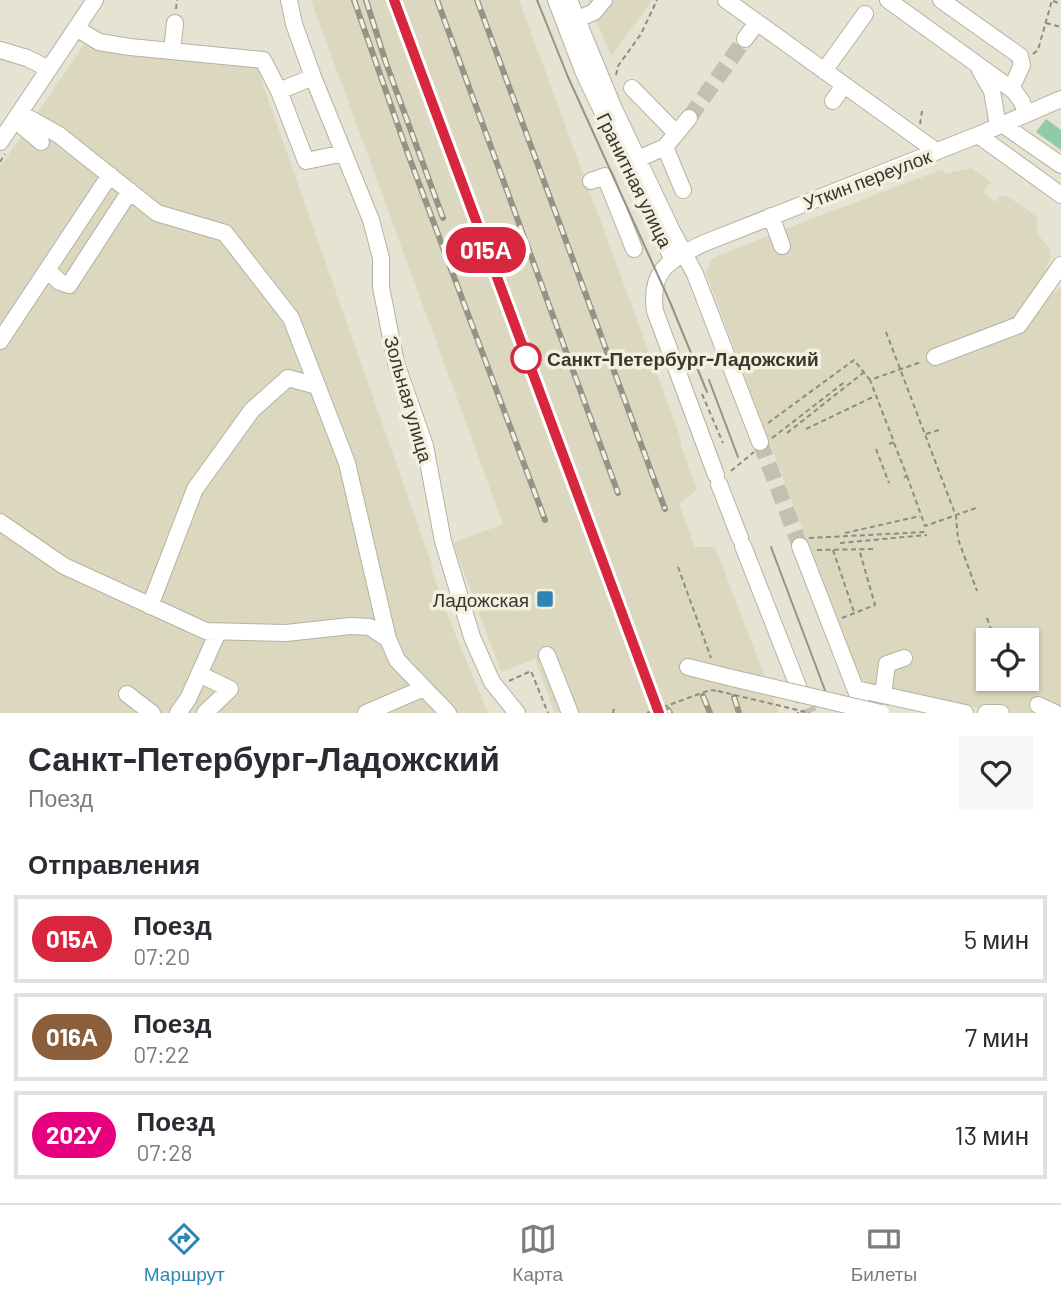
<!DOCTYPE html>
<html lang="ru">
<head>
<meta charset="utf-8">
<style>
	:root { --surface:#fff; --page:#f7f7f7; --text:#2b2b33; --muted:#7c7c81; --line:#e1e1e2; --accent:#2e85b4 }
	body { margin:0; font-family:Barlow,sans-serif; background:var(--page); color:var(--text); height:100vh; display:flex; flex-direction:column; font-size:26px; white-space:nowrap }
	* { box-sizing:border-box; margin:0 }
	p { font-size:23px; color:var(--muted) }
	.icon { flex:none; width:38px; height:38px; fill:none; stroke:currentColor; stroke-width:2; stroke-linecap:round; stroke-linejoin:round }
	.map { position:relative; height:713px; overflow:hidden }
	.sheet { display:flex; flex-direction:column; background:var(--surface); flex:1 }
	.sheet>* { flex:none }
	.badge { padding:0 14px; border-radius:23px; font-size:24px; line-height:46px }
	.fabs { position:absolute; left:976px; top:628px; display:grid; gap:14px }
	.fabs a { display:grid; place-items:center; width:63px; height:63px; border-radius:0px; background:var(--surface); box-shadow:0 2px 5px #0004; font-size:35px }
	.map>.badge { position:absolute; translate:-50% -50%; box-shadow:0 0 0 4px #fff }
	h2 { padding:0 28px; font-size:26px; line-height:63px }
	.round { display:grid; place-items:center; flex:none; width:74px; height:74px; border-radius:0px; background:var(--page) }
	.head { display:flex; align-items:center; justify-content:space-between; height:119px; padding:0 28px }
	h1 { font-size:33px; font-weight:700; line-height:52px }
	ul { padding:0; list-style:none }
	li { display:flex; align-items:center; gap:21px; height:88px; margin:0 14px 10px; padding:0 14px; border:4px solid var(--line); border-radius:0px }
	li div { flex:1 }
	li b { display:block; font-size:26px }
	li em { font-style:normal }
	li .badge { min-width:77px; font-weight:700; text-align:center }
	.tabs { display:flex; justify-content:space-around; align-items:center; height:98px; border-top:2px solid var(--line); background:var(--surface); font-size:19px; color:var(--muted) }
	.tabs a { display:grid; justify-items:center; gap:4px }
	.tabs .selected { color:var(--accent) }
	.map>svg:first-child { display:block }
	.built { fill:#dcd7bf; fill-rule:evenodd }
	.green { fill:#91caa9 }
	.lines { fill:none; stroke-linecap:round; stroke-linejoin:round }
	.minor-tunnel { stroke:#c3c0b1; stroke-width:16; stroke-dasharray:16 8; stroke-linecap:butt }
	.minor-casing { stroke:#b5b2a2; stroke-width:18 }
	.path { stroke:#8e8c80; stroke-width:2; stroke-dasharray:5 3.5; stroke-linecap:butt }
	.minor { stroke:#fff; stroke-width:16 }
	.tram { stroke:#959386; stroke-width:2 }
	.rail-casing { stroke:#959386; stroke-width:6 }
	.rail { stroke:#f3f0df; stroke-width:3.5; stroke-dasharray:10; stroke-linecap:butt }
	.minor-bridge-casing { stroke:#b5b2a2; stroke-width:18; stroke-linecap:butt }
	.path-bridge { stroke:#8e8c80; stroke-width:2; stroke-dasharray:5 3.5; stroke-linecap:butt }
	.minor-bridge { stroke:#fff; stroke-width:16 }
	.line-casing { stroke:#fff; stroke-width:16 }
	.line { stroke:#d7263d; stroke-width:10 }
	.stop-dot { fill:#fff; stroke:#d7263d; stroke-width:3.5 }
	.poi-dot { fill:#2e85b4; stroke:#f3f0df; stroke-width:2.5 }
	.labels { text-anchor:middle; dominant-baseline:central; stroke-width:7; stroke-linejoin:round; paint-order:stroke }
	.street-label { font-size:19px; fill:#37362f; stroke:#f3f0df }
	.stop-label { font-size:19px; font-weight:bold; fill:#37362f; stroke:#f3f0df; text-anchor:start }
	.poi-label { font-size:19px; fill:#37362f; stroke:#f3f0df; text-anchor:end }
</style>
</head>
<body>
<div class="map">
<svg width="1061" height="713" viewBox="0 0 1061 713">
	<rect width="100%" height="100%" fill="#e6e3d2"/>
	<!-- built -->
	<path class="built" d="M311 0H519L682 442 680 443 697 490 679 504 695 547H715L779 713H557L554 711 535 659 501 672 453 543 503 524Z
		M588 0H652L611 56Z
		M84 45 260 65V76L432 565 431 568 444 607 488 713H0V167Z
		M972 168 991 182 983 193 995 202 1000 196 1006 195 1037 217V234L1049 247 1051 255 1040 290 1023 315 1061 287V713H991L985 709 871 686 858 677 706 273 712 258 768 236 772 238 784 232 785 229 943 169 944 174ZM989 640H1027V679H989Z"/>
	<!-- green -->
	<path class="green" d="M1046 119 1061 130V150L1036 132Z"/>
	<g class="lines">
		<!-- minor-tunnel -->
		<path class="minor-tunnel" d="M689 118 745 39
			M760 442 800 546
			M798 686 809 713"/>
		<!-- minor casing -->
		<g class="minor-casing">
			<path id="minor" d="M289 0 294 24 313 77 371 220 381 258V287L396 363 425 446 443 541 472 637 492 682 517 713
				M556 0 583 71 673 260
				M569 0 614 109 672 231 695 274 760 442
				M726 0 936 151
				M888 0 1014 91 1022 102 1026 113
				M941 0 1020 56 1022 65 1011 89
				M576 20 594 12 604 0
				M76 28 99 42 130 47 263 60 279 91 313 77
				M745 39 757 22
				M0 50 27 58 49 69
				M172 51 175 23
				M980 70 992 91 998 126
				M824 71 865 14
				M632 88 676 133
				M279 91 306 161 344 153
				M833 101 844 85
				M20 113 59 135 157 213 225 233 291 318 347 463 388 639
				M15 120 41 142
				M1002 124 1061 165
				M978 135 1061 195
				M0 142 95 0
				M665 147 683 190
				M638 159 665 147 689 118
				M591 181 605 176 634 249
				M771 216 782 246
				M47 270 60 282 69 285 130 191
				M0 341 110 175
				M935 357 1019 325 1061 265
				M716 475 655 311C649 270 669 261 702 244L978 135 1061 99
				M719 484 740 538
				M0 522 64 566 206 631 286 633 350 626 370 627 388 639 397 660 448 713
				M743 546 798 686
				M800 546 860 701
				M150 606 195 489 252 410 288 378 317 386
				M547 655 570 713
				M688 667 732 678
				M199 674 230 689 205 713
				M856 689 965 713
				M127 694 152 713
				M883 695 887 664 904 658
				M1038 705 1055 713
				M178 713 188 699 218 632
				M366 713 424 688
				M986 713H1001"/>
		</g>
		<!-- path -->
		<path class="path" d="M1053 1 1061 4
			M176 9 177 0
			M1046 23 1061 27
			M1033 54 1038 50 1052 0
			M616 75 618 66 641 34 657 0
			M920 124 922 111
			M0 162 5 154
			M886 332 956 516 958 539 977 591
			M702 394 723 443
			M768 423 854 360 870 380
			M806 429 875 396
			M787 433 863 373
			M926 434 942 429
			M772 438 846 381
			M894 443 907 476 902 478
			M889 444 894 442 870 380 921 362
			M876 449 889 483
			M731 471 754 452
			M907 476 925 526 976 508
			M845 533 920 516
			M809 538 926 532
			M840 543 927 535
			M817 550 873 549
			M833 550 854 612
			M678 567 711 658
			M842 618 875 605 859 549
			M987 618 995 640
			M1002 679 1003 682
			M509 681 531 671 548 713
			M798 712V713
			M613 713 614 709
			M647 713 710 690 718 691"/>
		<!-- minor -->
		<use href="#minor" class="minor"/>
		<!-- tram -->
		<path class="tram" d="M537 0 568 77 670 302 707 392
			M709 380 738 457
			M771 547 826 693"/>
		<!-- rail casing -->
		<g class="rail-casing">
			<path id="rail" d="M354 0 408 154 545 520
				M366 0 386 63 443 218
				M394 0 581 506
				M437 0 618 493
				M477 0 665 509
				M703 696 710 713
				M734 697 739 713
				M668 710 670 713"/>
		</g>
		<!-- rail -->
		<use href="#rail" class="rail"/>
		<!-- minor-bridge casing -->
		<g class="minor-bridge-casing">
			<path id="minor-bridge" d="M732 678 881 713"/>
		</g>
		<!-- path-bridge -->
		<path class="path-bridge" d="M718 691 810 713"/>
		<!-- minor-bridge -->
		<use href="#minor-bridge" class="minor-bridge"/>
	</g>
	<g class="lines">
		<!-- line casing -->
		<g class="line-casing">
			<path id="line" d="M394 0 659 713"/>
		</g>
		<!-- line -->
		<use href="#line" class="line"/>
	</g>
	<!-- markers -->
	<circle class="stop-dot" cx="526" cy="358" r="14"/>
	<rect class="poi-dot" x="536" y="590" width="18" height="18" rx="3.5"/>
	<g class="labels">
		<!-- street labels -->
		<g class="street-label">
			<text transform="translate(867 179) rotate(-21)">Уткин переулок</text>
			<text transform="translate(635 180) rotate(64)">Гранитная улица</text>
			<text transform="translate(409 399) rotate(74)">Зольная улица</text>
		</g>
		<!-- stop labels -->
		<g class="stop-label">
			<text x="547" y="358">Санкт-Петербург-Ладожский</text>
		</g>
		<!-- poi labels -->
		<g class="poi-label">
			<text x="529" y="599">Ладожская</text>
		</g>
	</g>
</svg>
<div class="fabs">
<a><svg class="icon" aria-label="locate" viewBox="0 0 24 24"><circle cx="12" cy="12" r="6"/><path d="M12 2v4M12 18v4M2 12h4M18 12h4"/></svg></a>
</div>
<b class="badge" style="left:486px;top:250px;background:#d7263d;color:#fff">015А</b>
</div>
<section class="sheet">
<div class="head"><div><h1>Санкт-Петербург-Ладожский</h1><p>Поезд</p></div><a class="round"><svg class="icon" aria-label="heart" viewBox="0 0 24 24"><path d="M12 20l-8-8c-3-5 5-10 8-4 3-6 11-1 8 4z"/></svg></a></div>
<h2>Отправления</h2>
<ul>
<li><span class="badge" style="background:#d7263d;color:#fff">015А</span><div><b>Поезд</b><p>07:20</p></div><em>5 мин</em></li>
<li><span class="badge" style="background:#8b5e3c;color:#fff">016А</span><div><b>Поезд</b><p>07:22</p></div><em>7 мин</em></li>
<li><span class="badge" style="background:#e6007e;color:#fff">202У</span><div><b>Поезд</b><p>07:28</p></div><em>13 мин</em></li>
</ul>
</section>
<nav class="tabs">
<a class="selected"><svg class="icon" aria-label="directions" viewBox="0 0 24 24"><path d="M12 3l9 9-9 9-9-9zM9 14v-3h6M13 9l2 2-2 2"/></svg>Маршрут</a>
<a><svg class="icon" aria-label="map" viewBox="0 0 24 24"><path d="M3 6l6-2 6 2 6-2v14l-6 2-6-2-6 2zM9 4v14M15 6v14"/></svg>Карта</a>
<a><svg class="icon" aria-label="tickets" viewBox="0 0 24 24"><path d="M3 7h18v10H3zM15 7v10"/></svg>Билеты</a>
</nav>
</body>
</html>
